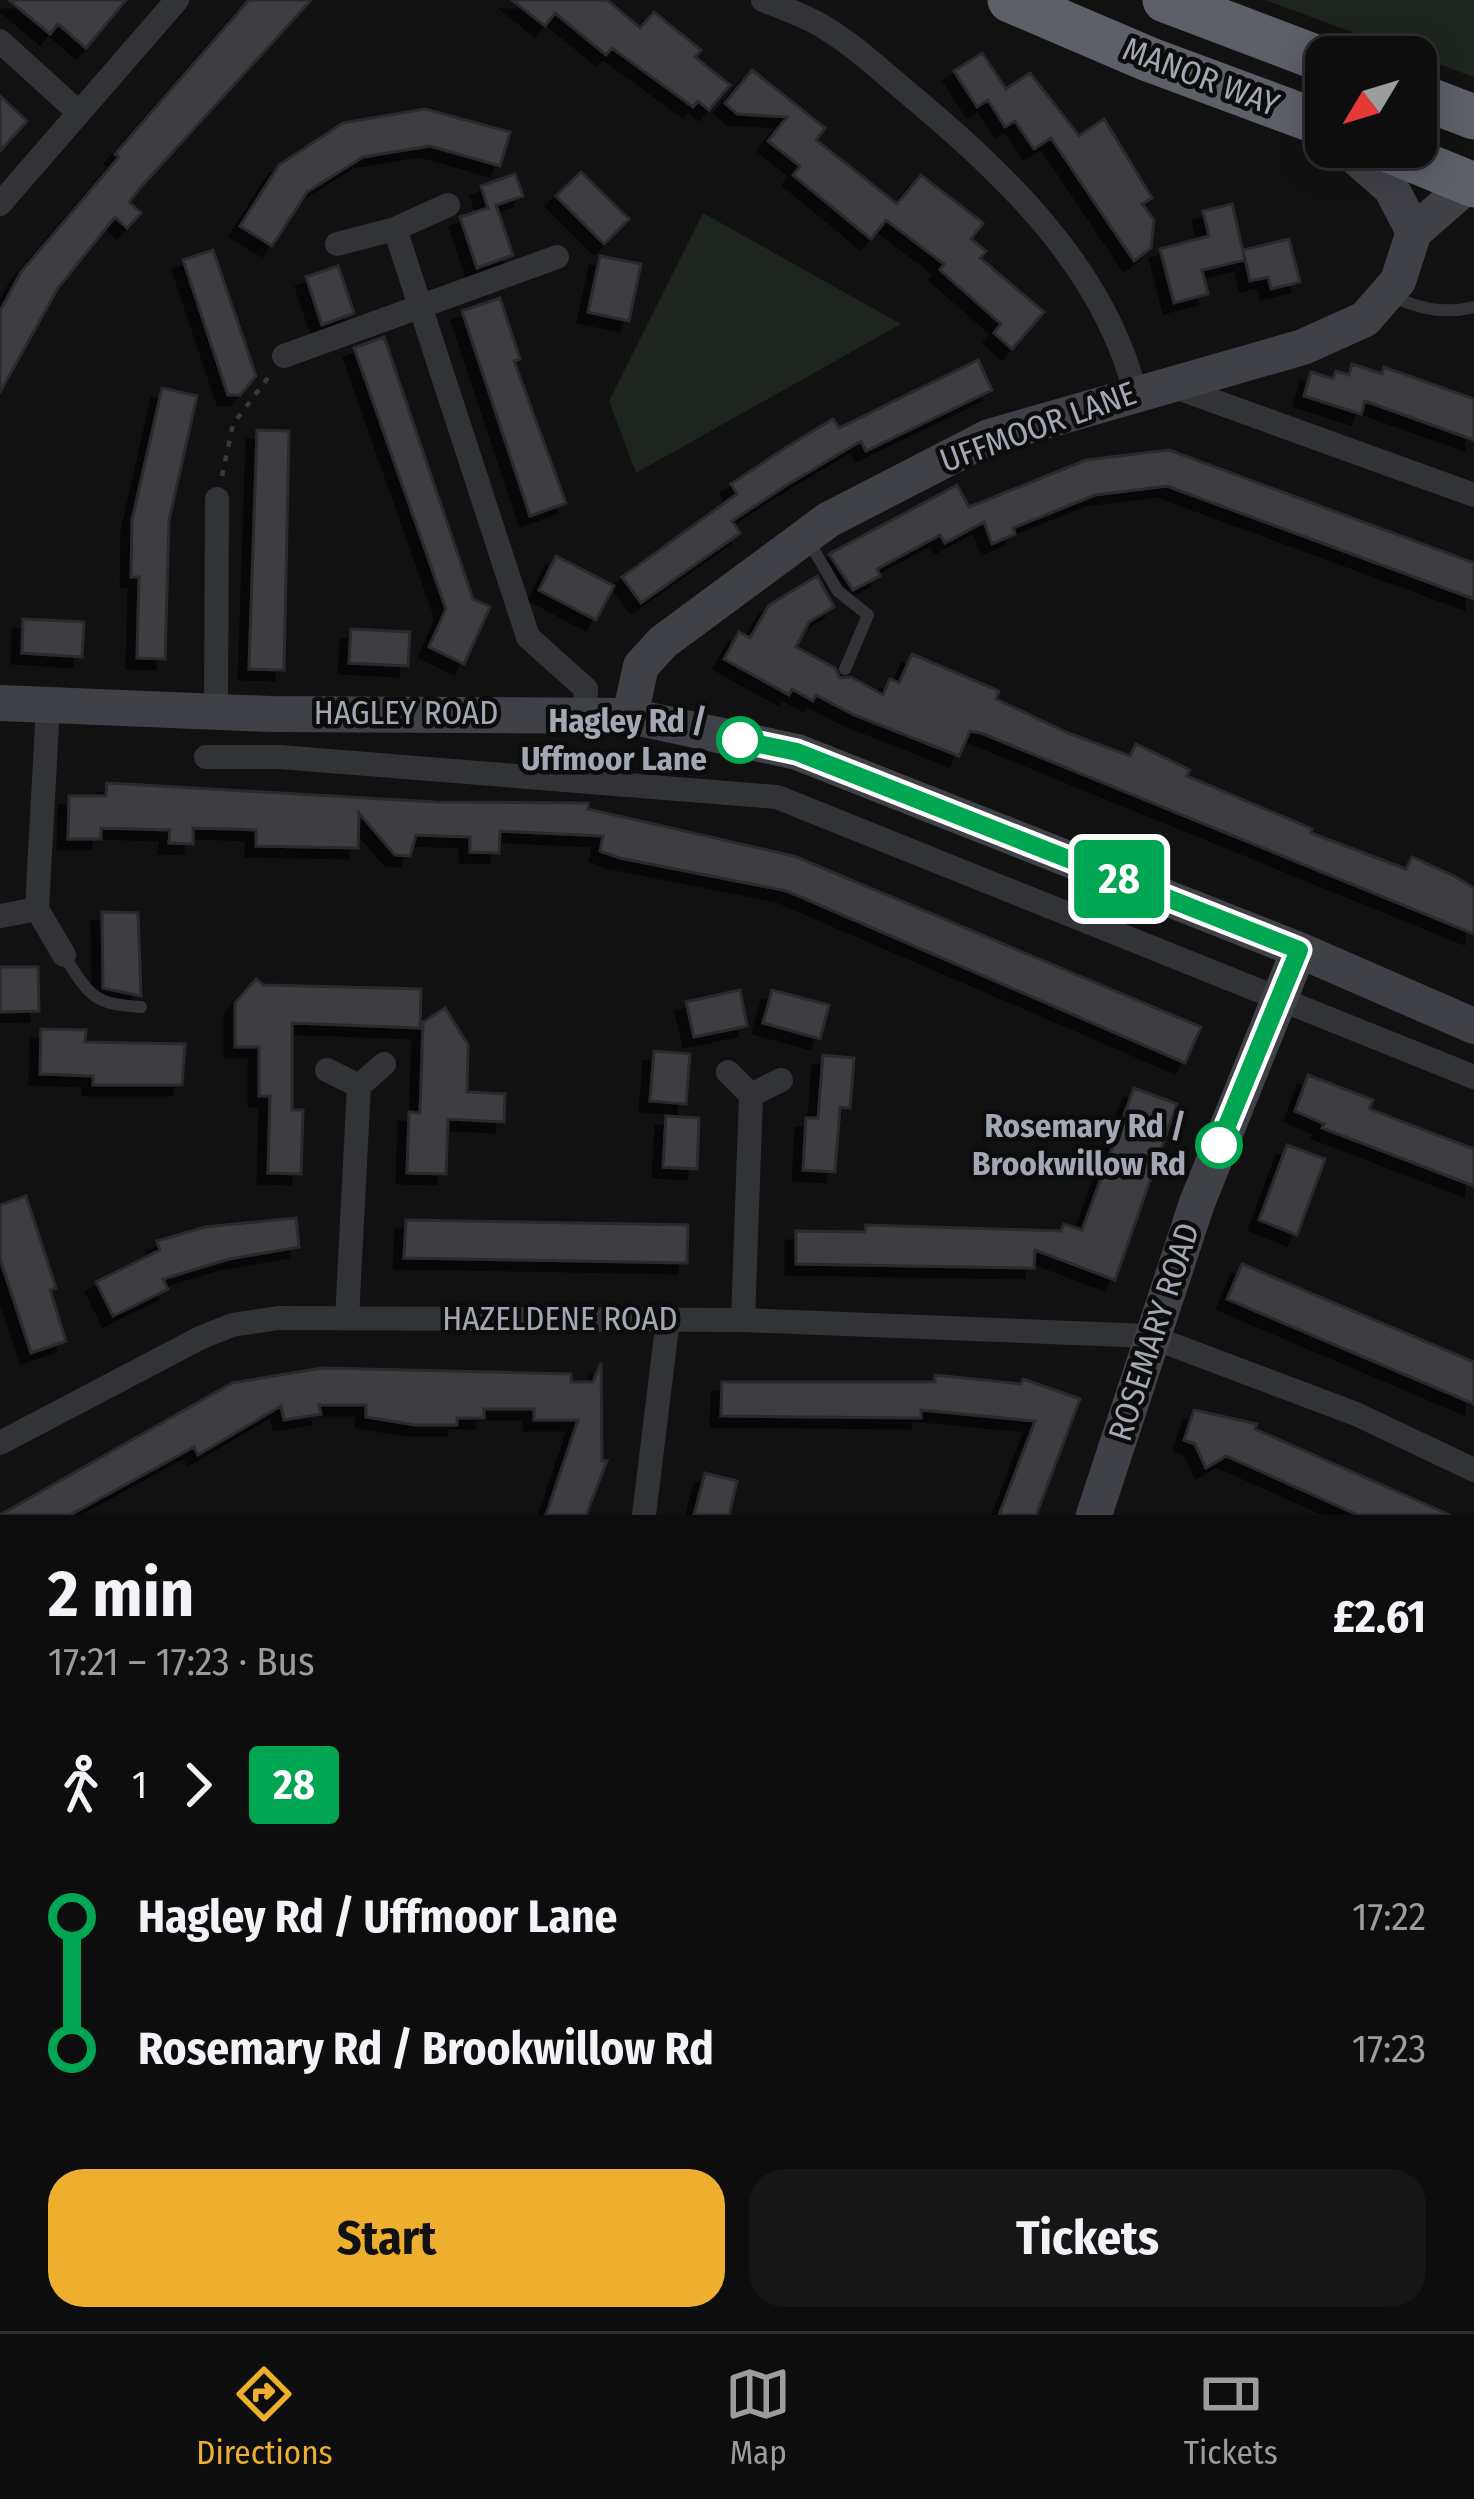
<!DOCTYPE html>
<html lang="en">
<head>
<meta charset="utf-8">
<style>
	:root { --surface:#0d0d0e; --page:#161617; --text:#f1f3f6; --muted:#9a9c9e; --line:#2d2d2e; --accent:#edaf2d }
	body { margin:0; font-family:"Fira Sans Condensed",sans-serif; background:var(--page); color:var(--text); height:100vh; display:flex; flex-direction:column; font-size:45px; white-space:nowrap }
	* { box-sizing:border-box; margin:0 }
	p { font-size:39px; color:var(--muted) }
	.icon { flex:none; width:66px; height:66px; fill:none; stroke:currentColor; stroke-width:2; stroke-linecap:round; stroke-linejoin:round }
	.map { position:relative; height:1515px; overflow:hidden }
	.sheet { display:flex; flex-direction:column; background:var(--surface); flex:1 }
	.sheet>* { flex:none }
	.badge { padding:0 24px; border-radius:9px; font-size:42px; line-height:78px }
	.needle { width:78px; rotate:232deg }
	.buttons { position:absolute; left:1305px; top:36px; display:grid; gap:24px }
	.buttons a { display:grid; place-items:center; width:132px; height:132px; border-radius:24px; background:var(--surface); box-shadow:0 6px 30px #0003,0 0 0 3px var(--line); font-size:60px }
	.map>.badge { position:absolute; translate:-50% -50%; box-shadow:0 0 0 6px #fff }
	.legs { display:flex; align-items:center; gap:18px; height:132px; padding:0 48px; font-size:39px }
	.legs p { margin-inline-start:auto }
	.summary { display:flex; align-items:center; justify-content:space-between; height:204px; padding:0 48px }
	h1 { font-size:66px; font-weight:700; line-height:90px }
	.action { display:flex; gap:24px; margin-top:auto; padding:24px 48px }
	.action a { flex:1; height:138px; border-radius:36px; background:var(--accent); color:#111; font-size:48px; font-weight:700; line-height:138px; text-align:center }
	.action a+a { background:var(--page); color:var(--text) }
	ul { padding:0 48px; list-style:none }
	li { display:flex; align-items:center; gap:42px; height:132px; font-size:45px }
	li i { display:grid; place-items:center; width:18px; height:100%; margin:0 15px; background:currentColor }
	li i::after { content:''; width:30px; height:30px; margin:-15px; border:9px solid; border-radius:50%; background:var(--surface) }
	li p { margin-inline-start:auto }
	li:first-child i { background:linear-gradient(#0000 50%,currentColor 0) }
	li:last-child i { background:linear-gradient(currentColor 50%,#0000 0) }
	.menu { display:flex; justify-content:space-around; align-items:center; height:168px; border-top:3px solid var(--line); background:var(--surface); font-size:33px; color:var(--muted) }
	.menu a { display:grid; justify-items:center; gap:6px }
	.menu .current { color:var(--accent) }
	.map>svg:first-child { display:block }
	.green { fill:#1d251e }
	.building { fill:#3d3e42; stroke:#2b2b2e; stroke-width:3; filter:url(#shadow) }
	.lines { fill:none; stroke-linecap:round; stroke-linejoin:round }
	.path { stroke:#38393e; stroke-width:4.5; stroke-dasharray:6 9; stroke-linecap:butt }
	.lane { stroke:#323337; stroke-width:12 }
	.street { stroke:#323337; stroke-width:24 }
	.secondary { stroke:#404147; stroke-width:36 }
	.highway { stroke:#5e6068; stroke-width:45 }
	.line-1-casing { stroke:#fff; stroke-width:27 }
	.line-1 { stroke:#00a651; stroke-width:18 }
	.stop-1-dot { fill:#fff; stroke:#00a651; stroke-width:6 }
	.labels { text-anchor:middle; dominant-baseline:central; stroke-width:9; stroke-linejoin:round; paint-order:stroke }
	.street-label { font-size:33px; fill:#a2a7b3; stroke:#0c0c0d }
	.stop-label { font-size:33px; font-weight:bold; fill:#a2a7b3; stroke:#0c0c0d; text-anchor:end }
</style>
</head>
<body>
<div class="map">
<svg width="1474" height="1515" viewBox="0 0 1474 1515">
	<defs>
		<filter id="shadow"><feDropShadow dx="-10" dy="10" stdDeviation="0" flood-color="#0009"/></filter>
	</defs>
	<rect width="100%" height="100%" fill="#111112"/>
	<!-- green -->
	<path class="green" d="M1265 0H1474V77Z
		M703 213 901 324 636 473 609 401Z"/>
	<!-- building -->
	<path class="building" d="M9 0H126L86 48 58 24 50 34Z
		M249 0H311L140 188 129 202 141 213 127 228 115 217 58 288 0 392V311L21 272 119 157 115 154Z
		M512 0H607L640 28 654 12 701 50 695 57 730 85 709 110 698 101 693 107 612 48 606 55 555 13 545 26Z
		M982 53 1006 89 1030 73 1079 136 1104 119 1152 198 1142 204 1154 220 1151 248 1134 261 1051 138 1034 149 1015 121 1005 127 988 100 977 107 954 71Z
		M752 70 825 128 816 140 897 204 921 175 983 223 971 239 986 251 980 258 1044 312 1012 349 994 333 1001 324 940 270 944 264 886 220 871 239 793 175 800 166 768 141 787 117 737 114 725 103Z
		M0 96 27 121 0 151Z
		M425 109 510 132 500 166 430 146 363 157 307 192 272 246 240 226 279 165 343 123Z
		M581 172 629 219 604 244 556 196Z
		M515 174 523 196 496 205 513 255 477 268 460 217 488 208 481 186Z
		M1232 204 1245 260 1202 270 1208 294 1174 303 1160 249 1209 236 1203 211Z
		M1289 239 1300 282 1271 289 1268 277 1250 281 1243 250Z
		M213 250 256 376 240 395H228L183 260Z
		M600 256 641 264 629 321 588 312Z
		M338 266 354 313 322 325 306 277Z
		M500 298 520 359 514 361 566 503 530 516 462 311Z
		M384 337 473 599 490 607 464 664 429 647 446 609 354 348Z
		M978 360 992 390 866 451 861 441 787 485 732 521 740 533 641 603 622 577 737 494 731 484 785 448 833 419 839 428Z
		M1352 364 1382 374 1384 367 1474 399V440L1365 401 1361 414 1304 396 1311 372 1333 379 1336 371 1349 375Z
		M162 388 197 396 169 520 165 659 137 658 139 577H131L132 520Z
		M257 430 289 431 284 670 249 669Z
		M1169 450 1474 563V599L1167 486 1095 495 1013 528 1015 534 992 544 984 522 945 543 940 535 877 569 880 576 853 590 829 554 957 485 969 507 1086 460Z
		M556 556 614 586 596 620 539 590Z
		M817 576 834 607 809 622 796 647 835 668 840 678 851 677 883 695 890 679 899 683 912 654 999 691 996 699 1068 733 1130 756 1136 744 1190 770 1187 776 1312 829 1311 833 1406 869 1412 857 1454 876 1474 888V934L981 733 970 731 959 756 854 715 816 695 813 701 792 689 789 695 724 659 739 632 750 638 769 605Z
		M23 619 84 622 82 657 22 653Z
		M351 629 410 632 408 666 349 663Z
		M107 783 435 802 588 803V809L794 856 1201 1027 1185 1063 787 891 620 858 600 851 603 836 500 831 499 853 470 852V837L416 835 410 856 395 855 359 813 358 848 256 846V830L232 829 193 828V844L169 843 170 830 101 828V839H68L69 796H106Z
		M102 912 138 913 141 996 103 988Z
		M0 967H38L39 1011 0 1012Z
		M256 979 263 985 421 989 420 1028 292 1023V1110H303L301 1174 268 1173 270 1096H259V1047H235V1003Z
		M740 990 747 1026 694 1037 686 1002Z
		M772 990 829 1005 820 1039 763 1023Z
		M445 1008 468 1045 467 1092 505 1094 504 1122 448 1119 446 1174 407 1173 409 1112 420 1113 423 1022Z
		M41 1029 86 1030 85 1042 185 1044 182 1085H93V1076L40 1074Z
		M654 1051 690 1054 686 1104 650 1101Z
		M823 1055 854 1058 850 1108 840 1107 835 1172 803 1170 806 1118H818Z
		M1308 1075 1373 1100 1369 1109 1474 1149V1186L1322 1128 1324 1124 1295 1111Z
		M1134 1088 1177 1104 1115 1280 1035 1250 1034 1268 796 1264V1231L865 1232 866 1225 1061 1231 1064 1224 1082 1230Z
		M666 1116 699 1118 697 1169 663 1167Z
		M1287 1145 1325 1159 1297 1235 1259 1220Z
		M26 1196 56 1288 50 1290 66 1341 31 1353 0 1259V1205Z
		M296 1218 299 1247 229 1259 163 1279 168 1289 113 1316 96 1282 160 1250 157 1241 205 1227Z
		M406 1220 688 1225 687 1263 404 1258Z
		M1242 1264 1474 1362V1404L1227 1299Z
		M601 1363 602 1461H607L586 1515H546L578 1420H534V1409H484V1418H457V1425H415L366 1417V1405H319L321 1414 284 1420 281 1406 198 1455 194 1447 70 1515H0L232 1383 322 1368 571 1374V1382H593Z
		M935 1375 1021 1384 1023 1379 1080 1399 1036 1515H999L1035 1421 921 1410V1418L721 1416 722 1382H935Z
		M1194 1410 1257 1424 1255 1429 1450 1515H1358L1226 1456 1206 1468 1195 1444 1184 1440Z
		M705 1473 737 1481 729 1515H694Z"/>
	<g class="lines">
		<!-- path -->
		<path class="path" d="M222 476 233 424 270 375"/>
		<!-- lane -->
		<path class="lane" d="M1389 295C1418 308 1442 315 1474 307
			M809 542 838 591 868 615 845 669
			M64 956C90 996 93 1004 141 1007"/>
		<!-- street -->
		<path class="street" d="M763 0C782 8 804 15 822 26 851 43 877 67 903 89 1000 169 1103 265 1135 392
			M0 41 78 112
			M0 204 177 0
			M395 229 528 637 586 689 585 712
			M337 244 395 229 448 205
			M284 356 557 257
			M1172 386 1474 495
			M48 705 37 909 64 955
			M216 710 217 499
			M206 757H280L777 797 1474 1077
			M1 916 37 909
			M327 1070 359 1086 384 1064
			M728 1072 751 1095 781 1080
			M347 1318 359 1086
			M743 1320 751 1095
			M0 1443 200 1338 232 1325 279 1318 743 1320 1149 1336 1356 1414 1474 1470
			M644 1515 668 1319"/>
		<!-- secondary -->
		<path class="secondary" d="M1344 147 1391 188 1414 232
			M0 703 271 714 630 716 797 752 1299 950 1474 1026
			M630 716 641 666 663 642 828 520 989 437 1303 347 1365 319 1398 281 1414 232 1470 183
			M1094 1515 1197 1203 1299 950"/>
		<!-- highway -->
		<path class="highway" d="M1010 0 1148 59 1326 125
			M1165 0 1326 61
			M1416 95 1474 117
			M1381 147 1474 185"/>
	</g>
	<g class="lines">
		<!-- line-1 casing -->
		<g class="line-1-casing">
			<path id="line-1" d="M740 740 797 752 1299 950 1219 1145"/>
		</g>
		<!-- line-1 -->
		<use href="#line-1" class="line-1"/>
	</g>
	<!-- markers -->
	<g class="stop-1-dot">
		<circle cx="740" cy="740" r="21"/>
		<circle cx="1219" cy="1145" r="21"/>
	</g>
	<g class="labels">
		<!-- street labels -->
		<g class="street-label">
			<text transform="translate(1201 77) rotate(21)">MANOR WAY</text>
			<text transform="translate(1038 427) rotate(-20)">UFFMOOR LANE</text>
			<text x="406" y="713">HAGLEY ROAD</text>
			<text x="560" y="1319">HAZELDENE ROAD</text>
			<text transform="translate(1154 1332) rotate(-72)">ROSEMARY ROAD</text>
		</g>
		<!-- stop labels -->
		<g class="stop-label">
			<text x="707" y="721">Hagley Rd /<tspan x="707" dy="38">Uffmoor Lane</tspan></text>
			<text x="1186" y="1126">Rosemary Rd /<tspan x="1186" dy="38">Brookwillow Rd</tspan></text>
		</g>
	</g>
</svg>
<div class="buttons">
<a><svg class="needle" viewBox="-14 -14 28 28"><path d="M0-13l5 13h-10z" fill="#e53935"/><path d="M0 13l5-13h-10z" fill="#9a9c9e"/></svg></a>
</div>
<b class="badge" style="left:1119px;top:879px;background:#00a651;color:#fff">28</b>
</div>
<section class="sheet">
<div class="summary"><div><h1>2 min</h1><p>17:21 – 17:23 · Bus</p></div><b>£2.61</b></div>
<div class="legs"><svg class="icon" aria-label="walk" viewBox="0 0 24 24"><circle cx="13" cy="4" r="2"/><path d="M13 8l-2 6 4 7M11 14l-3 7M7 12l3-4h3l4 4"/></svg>1<svg class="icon" aria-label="forward" viewBox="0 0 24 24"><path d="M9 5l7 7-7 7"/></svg><b class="badge" style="background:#00a651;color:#fff">28</b></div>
<ul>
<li><i style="color:#00a651"></i><b>Hagley Rd / Uffmoor Lane</b><p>17:22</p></li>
<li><i style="color:#00a651"></i><b>Rosemary Rd / Brookwillow Rd</b><p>17:23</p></li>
</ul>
<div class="action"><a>Start</a><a>Tickets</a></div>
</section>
<nav class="menu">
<a class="current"><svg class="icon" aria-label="directions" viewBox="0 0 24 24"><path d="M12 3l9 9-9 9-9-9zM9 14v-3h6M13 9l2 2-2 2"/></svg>Directions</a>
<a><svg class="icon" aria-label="map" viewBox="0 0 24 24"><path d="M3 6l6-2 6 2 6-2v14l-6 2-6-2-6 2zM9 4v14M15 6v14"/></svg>Map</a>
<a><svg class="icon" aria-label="tickets" viewBox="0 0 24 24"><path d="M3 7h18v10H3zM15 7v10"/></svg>Tickets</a>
</nav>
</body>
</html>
